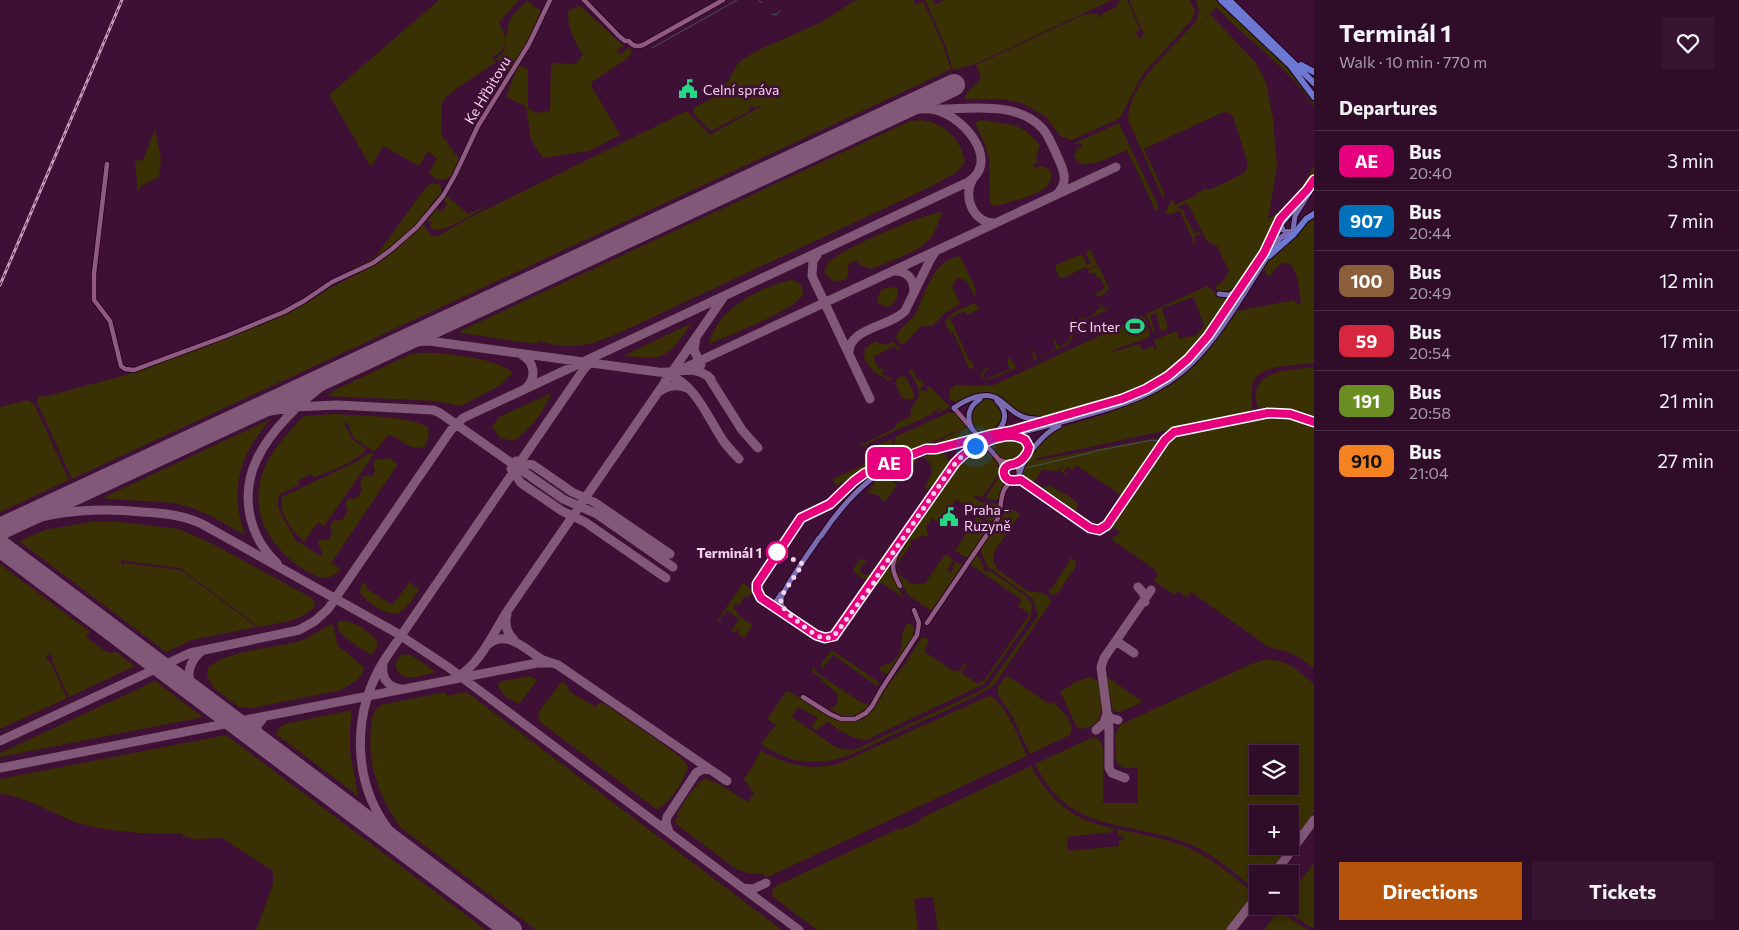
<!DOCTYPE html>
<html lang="en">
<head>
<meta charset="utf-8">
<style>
	:root { --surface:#2f0c28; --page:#371530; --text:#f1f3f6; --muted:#a79ba8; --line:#4a2c45; --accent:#b45309 }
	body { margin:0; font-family:Commissioner,sans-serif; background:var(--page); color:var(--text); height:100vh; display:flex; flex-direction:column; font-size:19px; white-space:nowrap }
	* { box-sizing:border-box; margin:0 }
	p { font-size:16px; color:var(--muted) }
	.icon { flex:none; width:28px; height:28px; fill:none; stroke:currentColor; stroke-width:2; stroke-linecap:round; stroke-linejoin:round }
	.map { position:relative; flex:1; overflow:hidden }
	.panel { display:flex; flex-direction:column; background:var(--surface); width:425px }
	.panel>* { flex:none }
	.badge { padding:0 10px; border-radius:8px; font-size:18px; line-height:32px }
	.controls { position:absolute; left:1249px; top:745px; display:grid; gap:10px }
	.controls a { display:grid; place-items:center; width:50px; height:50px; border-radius:0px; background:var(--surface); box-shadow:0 2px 8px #0003,0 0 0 1px var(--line); font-size:25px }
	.you { position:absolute; width:25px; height:25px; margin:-12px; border:4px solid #fff; border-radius:50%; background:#1a73e8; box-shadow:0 0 0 8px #1a73e833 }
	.map>.badge { position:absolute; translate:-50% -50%; box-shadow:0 0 0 2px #fff }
	h2 { padding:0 25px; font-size:19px; line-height:45px }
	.round { display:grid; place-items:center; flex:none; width:52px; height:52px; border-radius:0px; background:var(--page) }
	.head { display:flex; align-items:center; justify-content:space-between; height:85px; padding:0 25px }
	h1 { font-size:24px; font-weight:700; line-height:38px }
	.action { display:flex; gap:10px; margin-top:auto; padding:10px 25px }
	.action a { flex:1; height:58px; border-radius:0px; background:var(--accent); color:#fff; font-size:20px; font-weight:700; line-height:58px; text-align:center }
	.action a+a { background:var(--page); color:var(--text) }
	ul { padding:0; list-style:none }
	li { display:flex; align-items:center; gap:15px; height:60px; padding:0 25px; border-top:1px solid var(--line) }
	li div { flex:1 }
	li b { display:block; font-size:19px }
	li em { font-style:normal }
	li .badge { min-width:55px; font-weight:700; text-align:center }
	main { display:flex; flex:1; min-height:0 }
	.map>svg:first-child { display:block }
	.green { fill:#393003; fill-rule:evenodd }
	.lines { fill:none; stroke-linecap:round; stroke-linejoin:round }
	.stream { stroke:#49505b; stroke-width:1 }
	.taxiway { stroke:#815878; stroke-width:9 }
	.runway { stroke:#815878; stroke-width:22 }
	.minor-casing { stroke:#20011a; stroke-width:6 }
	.major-casing { stroke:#20011a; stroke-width:7 }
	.highway-casing { stroke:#20011a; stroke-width:8 }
	.minor { stroke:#905a82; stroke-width:4.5 }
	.major { stroke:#7b6cb2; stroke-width:5 }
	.highway { stroke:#6d78d2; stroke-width:6 }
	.rail-casing { stroke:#c3a0ba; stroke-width:3 }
	.rail { stroke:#3f1036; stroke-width:1; stroke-dasharray:4; stroke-linecap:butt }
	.major-bridge-casing { stroke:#20011a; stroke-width:7; stroke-linecap:butt }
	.major-bridge { stroke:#7b6cb2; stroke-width:5 }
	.line-casing { stroke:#fff; stroke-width:11 }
	.line { stroke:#e6007e; stroke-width:8 }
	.walk { stroke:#f2d3e9; stroke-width:5; stroke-dasharray:0 9 }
	.stop-dot { fill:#fff; stroke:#e6007e; stroke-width:2.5 }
	.labels { text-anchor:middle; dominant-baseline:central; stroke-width:5; stroke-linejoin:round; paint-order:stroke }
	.poi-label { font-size:14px; fill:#f2d3e9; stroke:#3f1036; text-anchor:start }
	.street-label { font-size:14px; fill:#f2d3e9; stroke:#3f1036 }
	.stop-label { font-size:14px; font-weight:bold; fill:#f2d3e9; stroke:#3f1036; text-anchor:end }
</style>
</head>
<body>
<main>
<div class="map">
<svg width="1314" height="930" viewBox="0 0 1314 930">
	<rect width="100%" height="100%" fill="#3f1036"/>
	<!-- green -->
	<path class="green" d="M439 0H519L499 22C503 30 509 42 502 50 500 53 495 55 492 57L496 62 459 87 445 98 442 103 441 134 459 159C454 172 450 186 433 177L434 176 430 174V171L437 159 428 151 419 166 383 146 371 167 329 95Z
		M856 0H913L915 5 923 1 942 42 951 70 947 71 946 69V72L72 479 39 407 37 401 39 396 42 395 43 397 130 374 281 316 307 303 330 288 379 263 424 224 430 235 438 236 471 217 687 111 710 135 762 106V105L755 108 752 105 750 106V111L711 131 693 113 694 108 720 94 739 62 758 50 820 23Z
		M925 0H933L935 5 944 0H1112L975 64 953 70 944 42Z
		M1119 0H1127L1140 29 1136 33 1139 39 1144 34 1129 1 1132 0H1189L1195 10 1192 20 1142 75 1120 118 1072 140 1060 136 1046 117 1022 103 1002 99H965V96L981 78 976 65 1083 15 1099 13 1097 15 1100 19V15L1120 5 1117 6Z
		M1196 0H1216L1284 64 1314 99V107C1292 69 1245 39 1216 7L1190 34 1210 14 1256 63 1266 82 1273 119 1277 166 1268 219C1291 207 1302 188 1314 165V174L1305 190 1234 291C1227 294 1220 294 1215 287L1225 279 1229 271 1217 246 1207 241 1187 203 1178 207 1179 209H1182L1194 233 1200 232 1201 233 1193 237 1196 242 1194 243 1180 211 1169 214 1165 213 1172 199 1175 205 1197 195 1196 191 1202 192 1203 189H1212L1244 173 1247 168V161L1233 116 1227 112 1221 113 1144 149 1165 195 1163 198 1128 120C1129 81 1174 48 1197 20L1199 11Z
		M527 1 541 11 527 42 509 71 496 58 504 52C509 25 504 20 527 1Z
		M580 6 624 46 616 51 620 55 629 47 632 52 628 58 592 82V87L620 135 589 151 543 158 531 140 526 106 506 97 518 65 528 69V107H527L535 113 550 111 551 63 576 64 583 54C574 43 567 24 568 11Z
		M922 120C946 124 961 139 965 163L957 172 930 187 619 333C587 346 573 351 539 341L536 344 461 333 460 331 910 121Z
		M982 120C998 124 1015 121 1029 134 1033 137 1037 142 1040 146L1036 156 1038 162 1033 165 1035 168 1040 166 1050 169C1051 174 1052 179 1049 184 1041 195 1007 203 994 206L990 204 989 158 985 145 975 122Z
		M1119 123 1158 206V210L1156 211 1127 150C1118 154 1093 166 1083 164 1079 163 1076 159 1074 156L1077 149 1082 146 1080 143 1075 145V143Z
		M155 129 161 159 159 177 141 186 138 192 135 161 143 160Z
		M432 182 435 184H440L442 193 440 197 438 196 429 207 431 208C409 232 388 256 358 268L351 265 358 267 376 256 423 191Z
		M447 196 468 214 487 205 483 208C473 214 446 231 436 230 432 229 432 228 429 226L432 224 430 221H427L437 208 442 212 447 204 443 200Z
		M942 212C939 222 934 236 926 243 912 254 888 262 872 269L860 265 857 260 847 265 849 270 846 279 834 282 825 274C825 270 825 267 828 263 839 250 924 213 942 212Z
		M1314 215V363C1300 365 1265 365 1256 377 1249 386 1252 399 1252 409L1248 413 1038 458 1034 461 1156 438 1159 440V445L1124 497 1076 465 1072 470 1067 467 1064 471 1067 473 1066 475 1061 471 1063 465 1059 471 1042 470 1032 484 1025 479 1022 473 1024 465 1040 444 1048 435 1059 428 1103 415 1148 397 1182 375 1237 311 1294 300 1296 304 1301 303C1299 292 1298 257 1281 264 1275 267 1274 273 1269 276L1266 274 1264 268 1270 258Z
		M1090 249 1091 250 1097 265 1087 269 1086 267 1063 278 1059 277 1055 268 1056 265 1079 255 1083 256 1087 265 1091 263 1086 253Z
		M960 256 976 290 975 297 966 280 957 278 952 286 960 304 946 312 933 326H921L907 341 903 344 899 343 896 337C901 325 909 324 916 313 926 292 933 260 960 256Z
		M1098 265 1109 288 1106 293 1097 297 1103 309 1108 307 1105 311 1081 322 1086 332 1083 336 1079 331V319L1084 317 1086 319 1095 314V311L1101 308 1096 294 1105 288 1100 277 1097 278 1095 273 1090 274 1088 270Z
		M791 280C800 281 803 286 803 295 793 311 728 336 709 344 716 310 759 287 791 280Z
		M1207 286 1220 296 1233 295C1216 321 1199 349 1174 369 1145 393 1108 402 1072 410 1059 414 1045 419 1031 417 1017 414 1003 402 991 395L957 403 950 399 949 391 955 385 979 386 994 385 1142 316 1145 317 1150 335 1148 338 1113 350V352L1139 344 1143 350 1153 346 1155 349 1157 348 1154 340 1177 331 1179 339 1196 335 1204 326 1194 297 1162 308 1168 329 1161 331 1156 313 1150 315 1155 333 1153 332 1146 314Z
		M895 287H897C900 296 895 303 887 307L879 304 877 300 881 289Z
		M975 303 979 309 967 315 965 311 950 318 969 360 970 359 974 367 970 370 953 332 950 333 945 322 954 312Z
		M1073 317C1075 328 1076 337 1067 345L994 378 986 380 982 377V371L989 367 990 369 983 372 985 379 1010 369 1007 361 1009 358 1011 359 1016 368 1034 359 1031 347 1037 358 1056 349 1053 337 1059 347 1067 343 1066 341 1068 342 1074 327 1072 326V318Z
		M692 323C684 333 675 349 663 355 652 360 635 356 623 356Z
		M876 341 885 345 893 342 900 349 898 351 894 346 873 357 879 369 882 368 884 371 881 373 888 378 891 377 890 381 874 372 864 359 865 348Z
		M413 353 414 354C431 349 501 359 513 373L499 386 465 404 459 406 436 401 326 396 337 389Z
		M1314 367V416L1293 409 1258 408C1246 369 1287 371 1314 367Z
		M911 369 915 373 914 375H917L915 377 919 381 922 380 924 385 920 389 921 391 925 390 927 392 928 390 926 387H931L950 407 936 414 943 404C931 417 916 421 899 429 887 434 875 440 864 446L860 445 861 443 863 444 895 428 897 423 911 416 910 412C912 406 915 403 918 398 922 390 913 378 909 371Z
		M901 376 906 377 914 394V398L911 400 902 398 897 388 896 380Z
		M552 393C543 411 531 430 513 441L500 438 492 427 499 417Z
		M986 399C996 400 999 406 1003 415 999 430 995 430 980 435 969 420 965 408 986 399Z
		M28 400 34 404 69 480 0 512V407Z
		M950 412 955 413 966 427 882 464 896 440 895 437Z
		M334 414C361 416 405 415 428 427L429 435 425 447C406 451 403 438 388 435L376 450 373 451 354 438 349 429 351 425H348L345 422 344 423 352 439 366 449C357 462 329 471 314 478L311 474 298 480 299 485 280 494C271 512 293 527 295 541L299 542 320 556 322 553 318 543 320 540H328L332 534 330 526 333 521 342 520 348 511 345 503 348 499 357 498 362 490 360 482 364 476H372L375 472 373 463 375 460 389 458 398 464 331 563 341 569C327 582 322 580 307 571 275 553 252 520 260 482 266 455 286 435 304 416Z
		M1268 415 1290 416 1314 424V668C1300 657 1288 650 1270 648L1191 592 1187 597 1178 591 1175 595 1154 581 1158 574 1154 569 1112 540 1113 536H1117L1120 532 1113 527 1110 532H1106C1115 519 1125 510 1130 495L1167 440 1177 433Z
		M271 419C239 454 229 490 245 535 226 525 207 512 186 506 159 499 129 502 102 498Z
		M964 428H968L975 436 927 447Z
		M892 439 893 440 889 442H893L880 464 836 486 833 479 867 463 874 447Z
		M1018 439 1026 444 1027 451C1012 471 1002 459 989 445Z
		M983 447 1000 465 1001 468 1003 484 1000 497 996 500 988 499 986 497 1000 475 999 474 983 496 980 497 975 495 973 497 981 502 997 504 998 506 994 520 989 521 956 499 939 523 932 518 926 527 928 537 923 535 915 540 912 539 910 542 912 544 895 567V564L898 553 960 461 969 452Z
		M938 452 946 455 949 462C946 474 936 487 924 489 929 477 939 468 923 457L917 459 902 483 890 475V471L892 469 913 460Z
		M369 453 374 454 324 526 318 522 304 542C293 531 278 514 282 497L358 461Z
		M885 473 889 478 897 485 885 502 876 494H867L878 477Z
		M1035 483 1044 488 1050 485 1062 493 1063 492 1079 504 1075 510 1072 511 1065 503 1053 495 1044 493 1034 486Z
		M1009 507 1020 514 994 552 993 562 997 566 996 568 1028 591 1044 593 1050 598 1051 602 994 685 980 694C952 708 923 721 894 734 869 746 843 762 815 762 795 762 778 755 761 744L776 725 767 719 786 692H790L797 697 798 696 821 712 845 721 870 711 890 682 906 663 921 638H927L929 645 927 644 925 647 926 649 925 652 955 672 956 670 960 671 963 665 962 663 968 667H965L961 673 978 684 981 681 983 682 1030 614 1018 606 1022 600 970 564 977 553 985 572 989 570 1027 597 1032 605 1030 619 984 684 866 740C853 739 838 730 828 722L815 730 811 727 818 718 798 707 792 717 837 748 854 750 978 692 988 686 1038 616 1033 599 987 566 980 548Z
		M976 516 990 526 969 557H965L953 549H956L976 519 974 517Z
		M90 522H120L179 529 211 543 312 598 315 603 314 607C300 622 278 623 259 627L180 568 125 561 120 559 122 565 125 563 181 570 257 627 192 640 166 652 19 541 45 530Z
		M891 544 887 555 870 579H864L854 572 853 569 861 558 867 562 861 565 860 572 864 575 870 574Z
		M945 555 949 556 953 561 947 570 952 572 954 568 952 567 956 562 962 565 932 611 909 596 896 575 898 574 912 584 925 583Z
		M1072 558 1076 562V566L1057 594 1052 595 1049 593 1048 589H1051L1070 561 1068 560Z
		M891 560 892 576 904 598 882 583 875 586 887 567 873 587Z
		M0 564 90 632 86 637 108 653 116 652 135 666 69 697 52 661 53 657 48 654 46 658 51 663 67 698 0 729Z
		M362 582 367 585 366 588 392 605 410 582 413 584 412 587 414 588 416 586 419 589C415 596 406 610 398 613 388 617 364 601 360 592Z
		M743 583 748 586 752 593 748 597 745 596 737 608 738 604 736 603 733 607 737 612 736 614 753 625 744 638 738 634 740 629 739 628 735 632 731 631 739 619 727 610 719 620 721 621 720 623 717 621Z
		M338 621C353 619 366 630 376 639L378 645 372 655C365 652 341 636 338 629 337 626 338 625 338 621Z
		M331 624 333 626 338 646 364 667 363 672 358 679 342 690 251 708 239 707 214 688 207 677 208 668C226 650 275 648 300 641 311 637 321 630 331 624Z
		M907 624H911L914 626 913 636 890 672C887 674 883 674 880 670V667C884 665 889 664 892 662 908 650 897 634 907 624Z
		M832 650 877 681 879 684 877 686 833 655 822 669 821 664Z
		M402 654 411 655 436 672C422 675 403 684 396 668V662Z
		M1264 660C1289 659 1296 670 1314 684V812L1290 844V814H1258V846H1288L1268 874H1258L1257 888 1256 890C1234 873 1213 853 1187 843 1125 819 1070 835 1035 764L1091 738H1096L1101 742 1103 749V803H1138V768H1123L1116 762 1115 736 1120 725 1251 664ZM1258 754H1290V786H1258Z
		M814 667 817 673 862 703 869 705C859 720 842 719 830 708L835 706 838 702 837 693 822 681V679L811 671Z
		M530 676 537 680 519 704 506 697 498 687 499 682Z
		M1008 676 1049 704 1051 702C1061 708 1076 722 1070 735L1030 754 1012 716 998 695V687L1005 677Z
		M1106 676 1143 702 1120 712 1113 711Z
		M1091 677 1098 681C1100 701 1109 727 1080 729L1076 726 1060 691 1071 686 1074 682Z
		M155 681 203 717 0 757V753Z
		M562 681 568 686 569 691C578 698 587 701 596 707L599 703H603L663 744 680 757 688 766C685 779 669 806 656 809L540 722 538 713Z
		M445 692 447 696 465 692 472 696 782 930H536L401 828C380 800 367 765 371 729 372 719 372 711 381 705Z
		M989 696C1005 700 1020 741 1027 756L772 875 765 877 763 874 748 873 736 869 676 824C675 811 694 786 705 778L719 784 748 802 754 794 744 779 755 763 754 761 760 754 759 750C785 764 809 771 838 764Z
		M352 710 350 729V752L358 796 276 734 279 728 285 724Z
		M226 735 486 930H256L273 884V871L222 838 195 839 183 836 182 833C149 835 107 832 75 822 54 814 21 794 0 794V779Z
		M1031 766C1072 840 1117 821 1184 846 1210 856 1232 876 1254 893L1226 930H938L933 897 914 899 918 930H817L772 896 773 888 778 885 898 829C906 829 918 823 923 817ZM1113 829 1118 830V836L1123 835 1124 840H1119V846L1068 851 1067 837 1113 832Z
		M1314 863V929L1280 908 1281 906H1290V895Z
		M1278 911 1308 930H1264Z"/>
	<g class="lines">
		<!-- stream -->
		<path class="stream" d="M759 0 762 3
			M772 14 776 15 780 11
			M652 48 737 0
			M1255 418C1276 415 1295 417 1314 426
			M1169 439 1181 433 1213 426
			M1095 451 1152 440 1158 441
			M1022 475 1026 468 1094 452"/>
		<!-- taxiway -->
		<path class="taxiway" d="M940 109C973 109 1018 101 1043 129 1050 138 1054 149 1059 160 1065 173 1068 184 1056 195
			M973 179C962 196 973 223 995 223
			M819 252 813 261 812 276 870 399
			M893 271C907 270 914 279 914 292
			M696 337 694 350 701 365
			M520 354C535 361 537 377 526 388
			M849 354C847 328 890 327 905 311L930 260 935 252
			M668 374C697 386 707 417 724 442 729 448 734 454 739 459
			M708 376 742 430 758 448
			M665 381 670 376 680 370 1116 167
			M660 391C669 385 677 384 687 388
			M185 443 236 421 265 412 294 407 337 405 433 410 440 413 563 499 597 514 673 567
			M516 461 533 465 572 492 594 502 670 554
			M511 469 521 483 562 511 585 522 666 578
			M33 514 53 505
			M0 530C46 511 93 507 142 512 163 513 183 515 202 524L395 632 448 667 799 930
			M277 563C248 536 240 494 257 459 282 406 370 341 429 341L658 372C678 374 694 363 711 379
			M1138 587 1144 594 1145 602
			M507 614C504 625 507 633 514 640
			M1116 641 1134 653
			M487 645C508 628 525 650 543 660 548 662 553 663 558 665L727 781
			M203 650C189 660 184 677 195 691 200 697 207 701 213 706 222 712 230 718 241 720
			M383 665C381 678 388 687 401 689
			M457 677C480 665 494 631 508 610L723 298
			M264 717 257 726 258 737 286 761
			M1096 730 1104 723 1107 713 1110 718 1118 720
			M0 741 190 653 299 630 315 621 328 609 451 430 463 418 968 182C1003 160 960 112 931 109 907 107 889 115 869 125
			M0 768 537 663H552
			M1125 778 1112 773 1109 768V728L1101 667 1104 658 1151 590
			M669 832 666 823 667 817 696 773 703 769 711 770
			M1274 874 1314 820
			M442 878C425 864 407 852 393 835 351 785 351 713 385 659L584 369 593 359
			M743 888 753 889 766 883
			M1231 930 1258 895"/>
		<!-- runway -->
		<path class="runway" d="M0 529 954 85
			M0 546 511 930"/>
		<!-- minor casing -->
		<g class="minor-casing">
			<path id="minor" d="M584 0 619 36 625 41H629C632 46 637 47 643 45L723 0
				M107 164 94 274V300L110 321 121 366 125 369 134 370 226 336 284 312 304 301 332 282 373 263 392 249 417 227 443 196 455 175 478 126 529 44 550 0
				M954 408 1000 461 1006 478 1025 482 1090 528C1097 531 1102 530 1107 525L1166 439 1174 432 1268 413 1290 414 1314 422
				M1000 460 1018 467 1019 475 1015 480
				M900 586C891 570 890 563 901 547 903 543 905 541 906 536
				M927 623 997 520C1003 507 998 490 1012 481
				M803 697 830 714 841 719H855L866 713 872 706 881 690 917 635 919 623 914 610"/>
		</g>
		<!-- major casing -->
		<g class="major-casing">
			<path id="major" d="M1289 232 1283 230 1281 225 1297 205
				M1271 245 1281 226
				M1219 294 1229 295 1237 290
				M954 408C965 400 985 390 998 399 1006 404 1012 412 1021 416 1030 420 1039 419 1049 420
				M972 429C966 417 969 406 980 399
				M994 433C1007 425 1008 411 997 401
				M989 435H993L1046 422 1122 399 1154 385 1175 371 1191 356 1208 336 1264 253 1280 219 1307 190
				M1013 438 1023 439 1029 447C1028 455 1021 462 1013 464
				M987 442C1019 433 1052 425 1083 416 1123 405 1162 393 1192 363 1227 328 1251 279 1280 238L1293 230 1295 216 1314 185
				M1020 472C1024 457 1044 432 1059 426
				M821 536C841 506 866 477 900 461 922 451 947 446 970 440
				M819 538C813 547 781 591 781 600 780 609 789 612 794 617 804 628 825 648 839 632L952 467 964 454 975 446
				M781 594 773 606 787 615"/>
		</g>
		<!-- highway casing -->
		<g class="highway-casing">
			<path id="highway" d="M1221 0 1290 65 1314 97
				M1229 0 1314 83
				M1301 65 1314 72
				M1269 256 1294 234 1306 219 1314 214"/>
		</g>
		<!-- minor -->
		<use href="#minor" class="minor"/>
		<!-- major -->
		<use href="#major" class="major"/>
		<!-- highway -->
		<use href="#highway" class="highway"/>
		<!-- rail casing -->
		<g class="rail-casing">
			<path id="rail" d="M0 285 122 0"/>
		</g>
		<!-- rail -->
		<use href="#rail" class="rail"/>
		<!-- major-bridge casing -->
		<g class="major-bridge-casing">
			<path id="major-bridge" d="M970 440 989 435
				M975 446 987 442"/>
		</g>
		<!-- major-bridge -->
		<use href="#major-bridge" class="major-bridge"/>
	</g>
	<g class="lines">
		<!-- line casing -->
		<g class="line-casing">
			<path id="line" d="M1314 180 1307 190 1280 219 1264 253 1208 336 1188 359 1168 376 1146 389 1122 399 1011 431 989 435 936 449H926L865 473 854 481 830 504 801 518 757 584V590L761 598 816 635 825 638 834 636 955 463C969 447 1006 428 1025 440L1029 447C1028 455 1021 462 1014 464 1010 465 1009 464 1006 467 1002 471 1004 478 1009 480 1013 481 1017 480 1021 480L1090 528 1099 530 1107 525 1165 440 1174 432 1268 413 1290 414 1314 422"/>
		</g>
		<!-- line -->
		<use href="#line" class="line"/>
		<!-- walk -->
		<path class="walk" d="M777 552 803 564 782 595C781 600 780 603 783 607 787 614 814 636 823 638 827 639 830 637 834 636L873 584 879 573 952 467 964 454 975 446"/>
	</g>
	<!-- icons -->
	<defs>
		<g id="civic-bare" transform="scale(1.5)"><path d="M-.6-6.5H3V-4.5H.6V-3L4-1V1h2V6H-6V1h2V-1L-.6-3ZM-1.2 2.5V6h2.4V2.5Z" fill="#24d886" stroke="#3f1036" stroke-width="2.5" paint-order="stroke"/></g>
		<g id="stadium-bare" transform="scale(1.5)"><path d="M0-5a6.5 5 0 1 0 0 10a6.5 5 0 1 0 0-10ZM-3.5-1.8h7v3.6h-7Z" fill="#24d886" stroke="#3f1036" stroke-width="2.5" paint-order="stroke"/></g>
	</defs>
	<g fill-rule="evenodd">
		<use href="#civic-bare" x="688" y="89"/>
		<use href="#stadium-bare" x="1135" y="326"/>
		<use href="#civic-bare" x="949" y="517"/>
	</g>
	<!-- markers -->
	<circle class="stop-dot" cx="777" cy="552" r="10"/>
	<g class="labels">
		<!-- poi labels -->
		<g class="poi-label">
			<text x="703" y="89">Celní správa</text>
			<text x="1120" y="326" text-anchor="end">FC Inter</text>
			<text x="964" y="509">Praha -<tspan x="964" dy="16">Ruzyně</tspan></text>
		</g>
		<!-- street labels -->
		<g class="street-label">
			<text transform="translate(487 90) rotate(-59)">Ke Hřbitovu</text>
		</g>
		<!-- stop labels -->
		<g class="stop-label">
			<text x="762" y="552">Terminál 1</text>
		</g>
	</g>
</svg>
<div class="controls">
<a><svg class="icon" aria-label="layers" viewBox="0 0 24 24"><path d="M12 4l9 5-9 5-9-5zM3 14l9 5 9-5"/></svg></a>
<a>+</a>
<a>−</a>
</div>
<div class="you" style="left:975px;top:446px"></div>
<b class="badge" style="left:889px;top:463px;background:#e6007e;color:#fff">AE</b>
</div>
<section class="panel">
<div class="head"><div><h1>Terminál 1</h1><p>Walk · 10 min · 770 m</p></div><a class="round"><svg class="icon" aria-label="heart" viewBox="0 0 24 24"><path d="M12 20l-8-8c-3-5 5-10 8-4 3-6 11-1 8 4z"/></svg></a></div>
<h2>Departures</h2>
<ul>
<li><span class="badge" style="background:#e6007e;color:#fff">AE</span><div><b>Bus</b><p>20:40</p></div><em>3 min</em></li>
<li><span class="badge" style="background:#0072bc;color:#fff">907</span><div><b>Bus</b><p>20:44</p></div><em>7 min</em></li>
<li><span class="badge" style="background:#8b5e3c;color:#fff">100</span><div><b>Bus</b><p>20:49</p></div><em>12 min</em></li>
<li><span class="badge" style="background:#d7263d;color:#fff">59</span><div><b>Bus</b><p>20:54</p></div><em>17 min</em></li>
<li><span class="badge" style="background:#6b8e23;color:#fff">191</span><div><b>Bus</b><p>20:58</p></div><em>21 min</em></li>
<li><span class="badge" style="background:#f58220;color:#111">910</span><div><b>Bus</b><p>21:04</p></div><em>27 min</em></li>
</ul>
<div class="action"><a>Directions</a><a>Tickets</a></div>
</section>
</main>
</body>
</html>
